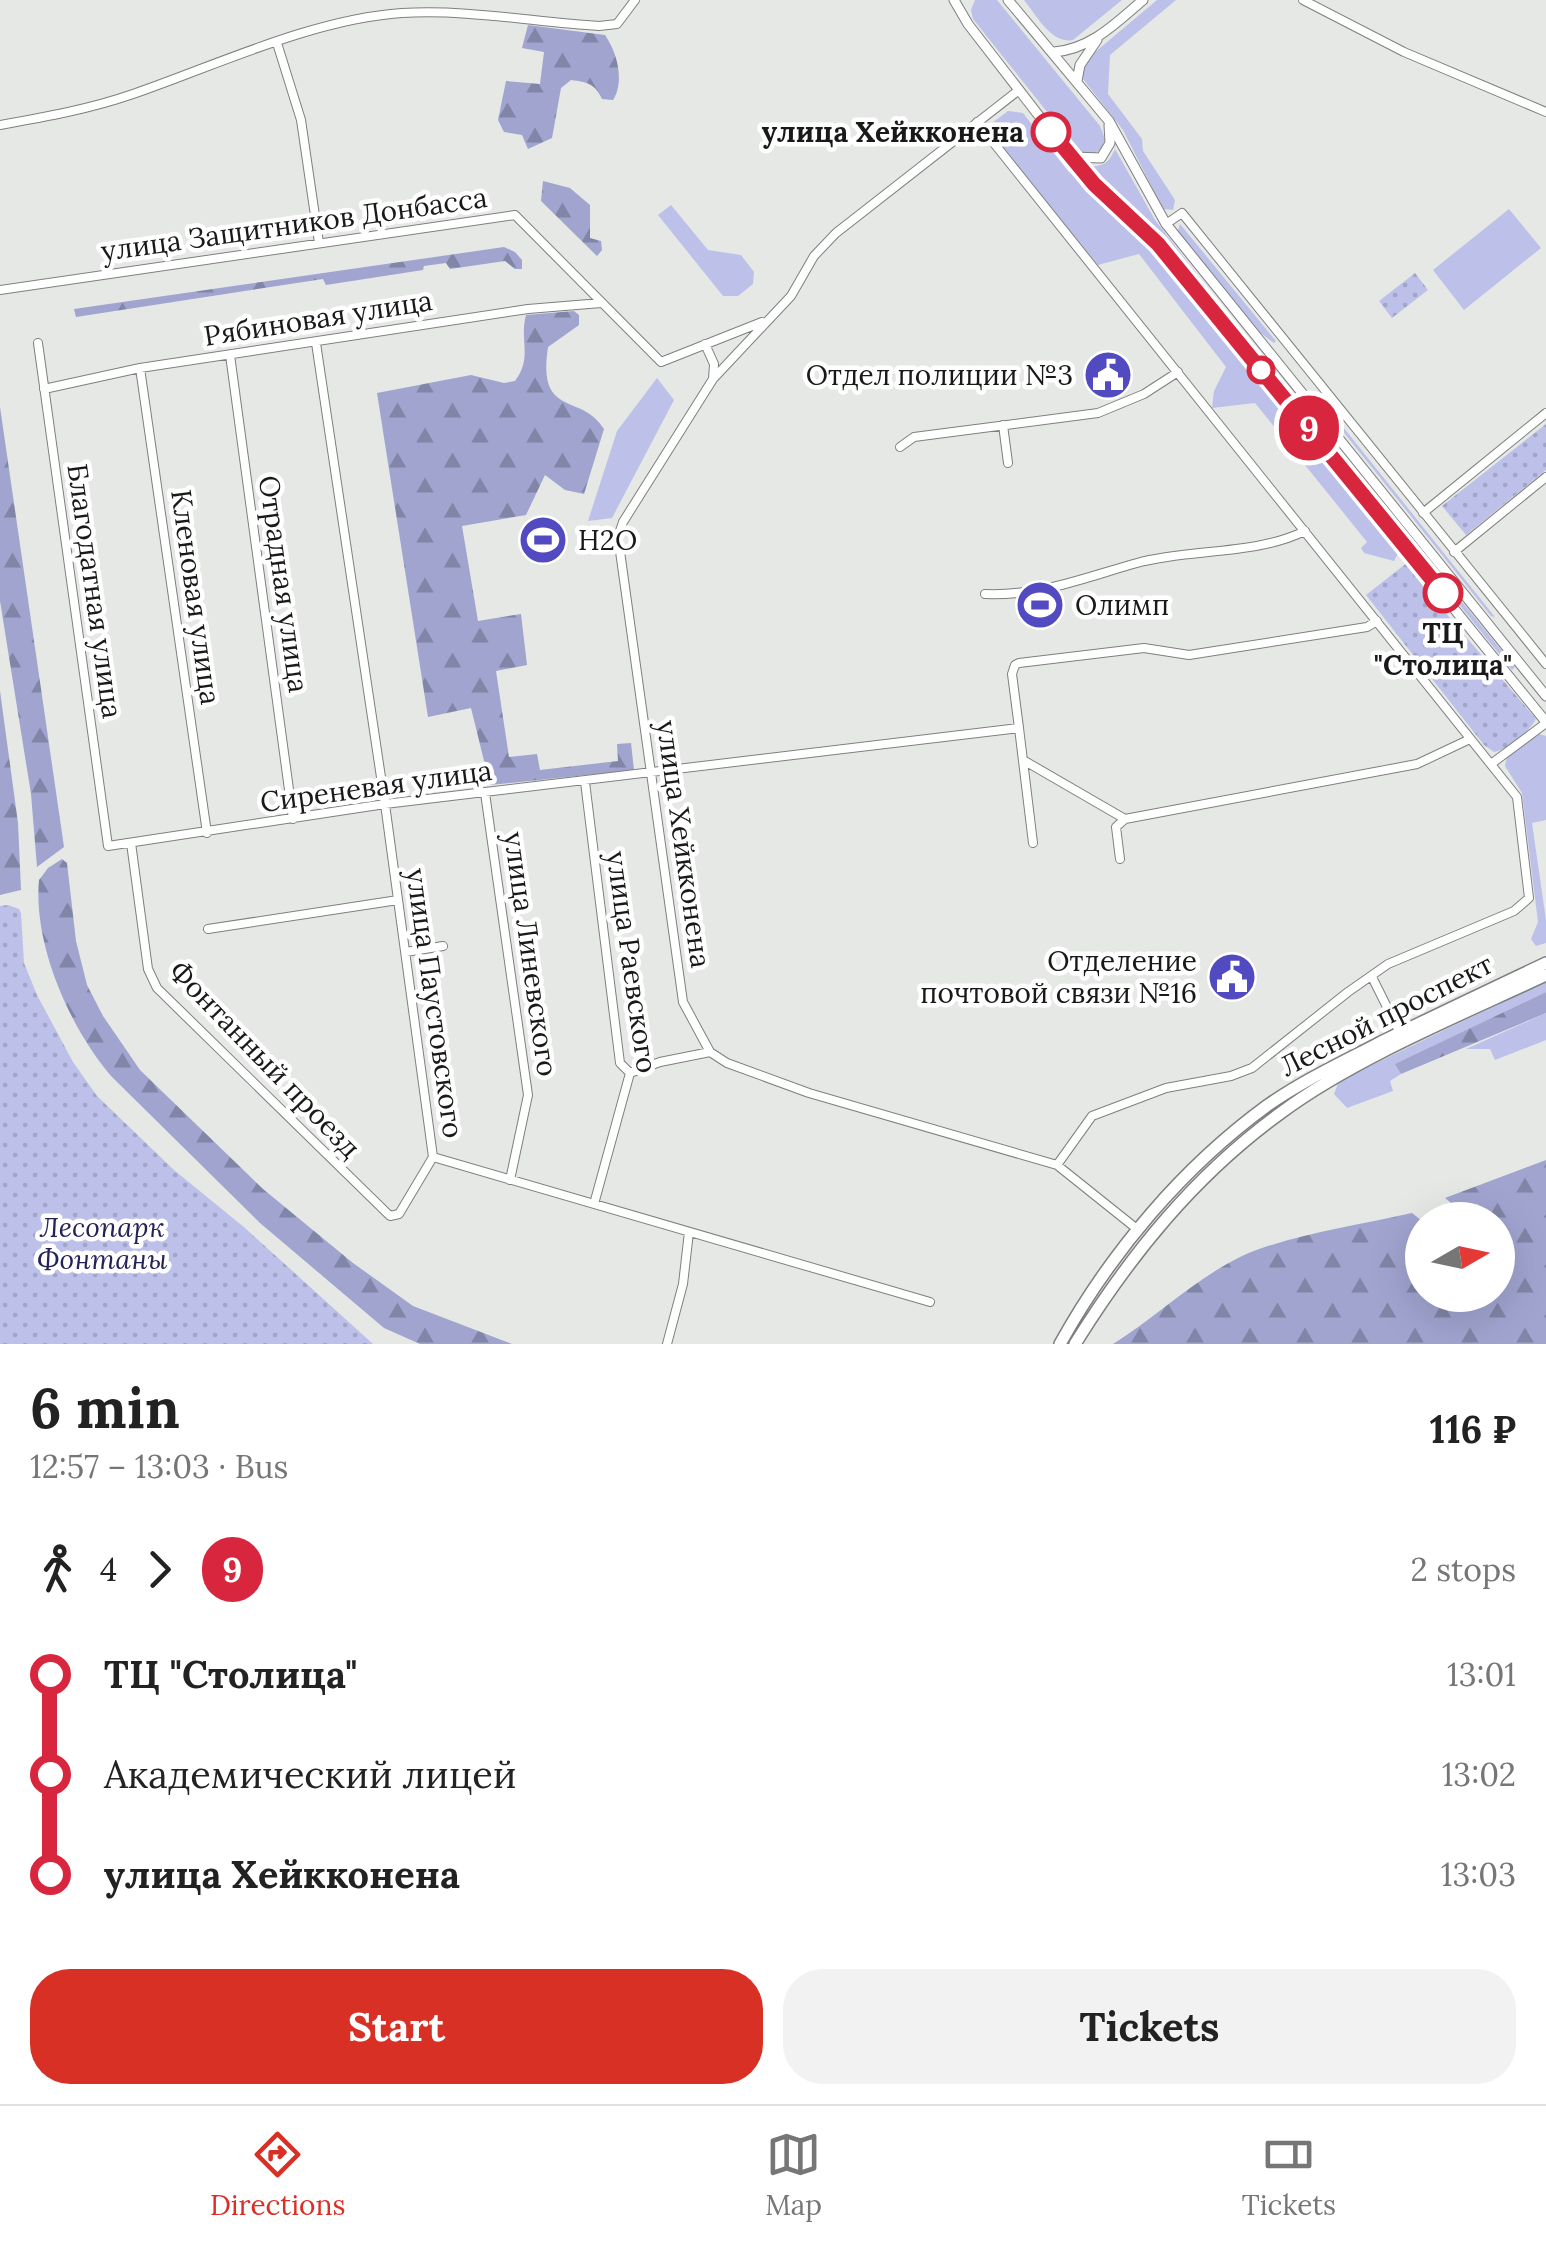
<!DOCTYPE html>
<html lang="en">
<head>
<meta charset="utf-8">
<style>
	:root { --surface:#fff; --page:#f2f2f2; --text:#222; --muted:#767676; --line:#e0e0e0; --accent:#d93025 }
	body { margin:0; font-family:Lora,serif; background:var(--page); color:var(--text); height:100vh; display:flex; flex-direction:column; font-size:38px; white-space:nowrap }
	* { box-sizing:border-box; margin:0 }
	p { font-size:32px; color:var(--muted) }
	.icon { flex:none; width:55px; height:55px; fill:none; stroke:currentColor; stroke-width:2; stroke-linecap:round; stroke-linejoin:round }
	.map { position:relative; height:1344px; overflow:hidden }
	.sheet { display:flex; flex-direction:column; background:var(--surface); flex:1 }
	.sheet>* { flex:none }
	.badge { padding:0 20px; border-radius:32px; font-size:35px; line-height:65px }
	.needle { width:65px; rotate:81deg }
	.controls { position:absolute; left:1405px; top:1202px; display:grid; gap:20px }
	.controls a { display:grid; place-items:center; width:110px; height:110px; border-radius:50%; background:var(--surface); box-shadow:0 10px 40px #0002; font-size:50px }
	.map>.badge { position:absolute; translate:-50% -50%; box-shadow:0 0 0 5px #fff }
	.legs { display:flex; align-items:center; gap:15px; height:110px; padding:0 30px; font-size:32px }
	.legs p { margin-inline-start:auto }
	.head { display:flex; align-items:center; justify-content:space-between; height:170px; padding:0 30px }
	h1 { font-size:55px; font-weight:800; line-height:75px }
	.primary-button { display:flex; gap:20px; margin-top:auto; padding:20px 30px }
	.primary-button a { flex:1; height:115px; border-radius:40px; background:var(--accent); color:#fff; font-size:40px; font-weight:800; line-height:115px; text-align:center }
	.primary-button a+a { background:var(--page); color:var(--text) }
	ul { padding:0 30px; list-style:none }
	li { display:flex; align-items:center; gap:35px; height:100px; font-size:38px }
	li i { display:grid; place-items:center; width:15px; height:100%; margin:0 12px; background:currentColor }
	li i::after { content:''; width:25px; height:25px; margin:-12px; border:8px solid; border-radius:50%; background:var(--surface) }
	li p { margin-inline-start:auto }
	li:first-child i { background:linear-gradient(#0000 50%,currentColor 0) }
	li:last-child i { background:linear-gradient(currentColor 50%,#0000 0) }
	.tab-bar { display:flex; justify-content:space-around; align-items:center; height:140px; border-top:2px solid var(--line); background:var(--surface); font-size:28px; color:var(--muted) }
	.tab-bar a { display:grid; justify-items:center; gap:5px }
	.tab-bar .on { color:var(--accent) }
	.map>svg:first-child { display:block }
	.grass { fill:#bdc1ea }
	.forest { fill:url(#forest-firs) }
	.park { fill:url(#park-dots) }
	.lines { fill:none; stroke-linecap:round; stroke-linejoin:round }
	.minor-casing { stroke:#7d807d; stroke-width:10 }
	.tertiary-casing { stroke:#7d807d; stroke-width:11 }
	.primary-casing { stroke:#7d807d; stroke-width:14 }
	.minor { stroke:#fff; stroke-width:8 }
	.tertiary { stroke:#fff; stroke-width:9 }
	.primary { stroke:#fff; stroke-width:11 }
	.line-1-casing { stroke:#fff; stroke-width:22 }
	.line-1 { stroke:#d7263d; stroke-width:15 }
	.stop-1-dot { fill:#fff; stroke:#d7263d; stroke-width:5 }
	.labels { text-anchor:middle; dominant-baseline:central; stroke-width:9; stroke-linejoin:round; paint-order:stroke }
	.stop-label { font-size:28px; font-weight:bold; fill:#181918; stroke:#fff; text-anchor:end }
	.street-label { font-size:28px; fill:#181918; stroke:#fff }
	.poi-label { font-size:28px; fill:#181918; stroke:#fff; text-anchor:end }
	.park-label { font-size:28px; font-style:italic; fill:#242358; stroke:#fff }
</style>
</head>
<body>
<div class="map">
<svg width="1546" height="1344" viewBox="0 0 1546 1344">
	<defs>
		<pattern id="forest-firs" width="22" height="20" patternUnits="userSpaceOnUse" patternTransform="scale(2.5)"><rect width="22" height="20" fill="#a0a4cf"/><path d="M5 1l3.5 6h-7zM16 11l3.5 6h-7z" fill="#8185a7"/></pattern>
		<pattern id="park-dots" width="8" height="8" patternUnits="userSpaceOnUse" patternTransform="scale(2.5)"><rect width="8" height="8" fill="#bdc1ea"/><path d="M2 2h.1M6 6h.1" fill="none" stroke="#a2a5c8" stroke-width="1.8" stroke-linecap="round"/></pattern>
	</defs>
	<rect width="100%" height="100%" fill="#e5e8e4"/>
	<!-- grass -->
	<path class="grass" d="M975 0H997L1100 126 1105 139 1101 150 1091 155 1079 152 973 19 971 10Z
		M1024 0H1122L1073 40C1051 44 1037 16 1024 0Z
		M1157 0H1176L1110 55 1108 94 1142 139 1143 151 1175 200 1173 210 1163 209 1123 130 1083 79V66L1094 53Z
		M1008 111 1023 113 1068 171 1149 240 1400 550 1394 561 1364 553 1361 548 1367 542 1255 403 1212 408 1214 391 1226 367 1139 254 1098 265 989 132 992 123Z
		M1115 149 1155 220 1200 278 1197 281 1158 234 1086 166C1103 167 1108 164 1115 149Z
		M671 205 708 250 741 255 754 272 753 284 738 296H723L658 215Z
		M1509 209 1541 248 1464 310 1433 270Z
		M1180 224 1276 341 1274 343 1259 332 1178 231Z
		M1210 292 1515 667 1512 670 1213 300Z
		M657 378 674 400 612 518 588 521 617 431Z
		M1325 409 1331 412 1495 617 1491 616Z
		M1539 734 1546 736V820L1532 823 1546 920V943L1536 946 1531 939 1538 922 1522 793 1505 766 1507 757Z
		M1546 981V992L1396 1064 1401 1074 1390 1081 1393 1091 1347 1108 1334 1094 1339 1081Z
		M1546 1013V1040L1495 1060 1490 1049H1466Z"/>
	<!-- forest -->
	<path class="forest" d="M528 25 605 35C617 52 625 81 613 100L602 99C595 84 588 82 571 80L561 88 552 138 528 149 522 135 504 132 498 120 506 81 540 84 544 52 522 48Z
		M543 181 570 188 590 205V238L601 241 602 250 597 256 541 201Z
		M504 247 515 252 522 260V269H515L505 261 450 269 446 263 424 266 423 270 326 285 323 279 76 317 74 309Z
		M574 311 579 315V325L548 347C537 419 581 392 604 429L584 494 565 490 545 475 526 515 462 526 478 621 521 614 527 665 496 671 509 757 537 754 540 770 618 761 617 744 631 743 634 770 490 785 471 708 428 717 377 393 471 375 504 383 515 381C533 357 519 341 526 315Z
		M0 407 64 847 37 867 31 794 0 601Z
		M0 691 18 823 21 890 0 895Z
		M62 859 67 863 76 941 87 985 103 1016 140 1070 263 1189 353 1263 413 1306 512 1344H420L384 1328 260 1223 111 1076C70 1028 33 945 39 880L48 868Z
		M1546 992V1013L1401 1074 1395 1064Z
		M1546 1160V1344H1113C1162 1314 1206 1267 1262 1248 1310 1232 1363 1224 1412 1213L1422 1221V1295H1498V1220H1472L1445 1198Z"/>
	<!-- park -->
	<path class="park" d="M1415 273 1428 290 1392 318 1379 301Z
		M1546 424V470L1466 535 1442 506Z
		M1408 562 1449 617 1536 719C1528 733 1509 749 1494 752L1484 745 1366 595Z
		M8 905 19 909 21 913 24 963 37 995 73 1062 97 1096 174 1170 245 1228 373 1344H0V906Z"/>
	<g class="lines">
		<!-- minor casing -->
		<g class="minor-casing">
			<path id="minor" d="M1303 0 1404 52 1546 112
				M277 43 301 120 319 243
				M1019 90 836 233 814 256 791 296 713 379 623 522 618 537 683 1002 710 1052 727 1063 809 1093 1057 1165 1137 1229
				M977 122 1517 797 1529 898 1514 911 1388 964 1348 992 1252 1068 1231 1076 1166 1088 1092 1116 1057 1165
				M0 125C45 117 90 109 133 94 217 65 313 19 402 13 467 9 534 22 599 26L617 24 635 0
				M1166 224 1182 213 1546 664
				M0 290 515 215 661 362 762 322
				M38 343 108 846 385 804 1019 728 1033 843
				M316 343 385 804 433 1157
				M705 344 714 364 713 379
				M230 355 293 819
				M140 368 207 833
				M44 389 140 368 528 309 601 303
				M1003 425 1008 463
				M900 447 914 437 1098 413 1144 394 1178 372
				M1423 513 1546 413
				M1454 552 1546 477
				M985 594C1041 596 1083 578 1137 563 1191 548 1253 556 1305 531
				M1019 728 1012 674 1015 665 1019 663 1144 648 1189 655 1367 627 1377 621
				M1023 760 1125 819 1417 764 1470 739
				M1491 764 1546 723
				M585 782 620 1063 630 1073 594 1204
				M485 793 528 1095 510 1180
				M131 843 148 969 157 988 390 1216 399 1214 433 1157
				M1120 859 1116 827 1125 819
				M208 929 398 900
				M406 952 443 946
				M1372 977 1400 1033
				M630 1073 660 1062 710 1052
				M433 1157 930 1302
				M667 1344 683 1284 689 1232"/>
		</g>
		<!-- tertiary casing -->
		<g class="tertiary-casing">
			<path id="tertiary" d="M954 0 968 24 1070 156 1094 184 1158 244 1546 722
				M1008 0 1109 121 1166 224 1546 696
				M1054 52C1091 49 1116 23 1143 0
				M1077 81 1080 65 1097 40
				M1073 157 1101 158 1110 143 1109 125"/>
		</g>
		<!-- primary casing -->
		<g class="primary-casing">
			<path id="primary" d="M1060 1344C1111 1252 1183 1167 1268 1105 1304 1080 1343 1062 1381 1042 1436 1015 1491 989 1546 963
				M1075 1344C1131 1254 1195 1175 1282 1112 1355 1058 1463 1014 1546 975"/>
		</g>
		<!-- minor -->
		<use href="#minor" class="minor"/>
		<!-- tertiary -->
		<use href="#tertiary" class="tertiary"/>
		<!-- primary -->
		<use href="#primary" class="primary"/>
	</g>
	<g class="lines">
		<!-- line-1 casing -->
		<g class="line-1-casing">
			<path id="line-1" d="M1051 132 1094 184 1158 244 1443 593"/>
		</g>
		<!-- line-1 -->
		<use href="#line-1" class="line-1"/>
	</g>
	<!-- icons -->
	<defs>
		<g id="civic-disc" transform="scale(2.5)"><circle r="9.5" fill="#524ac1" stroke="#fff"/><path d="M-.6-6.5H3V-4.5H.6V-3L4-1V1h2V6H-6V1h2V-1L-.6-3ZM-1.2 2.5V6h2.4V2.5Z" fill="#fff"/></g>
		<g id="stadium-disc" transform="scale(2.5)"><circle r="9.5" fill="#524ac1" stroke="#fff"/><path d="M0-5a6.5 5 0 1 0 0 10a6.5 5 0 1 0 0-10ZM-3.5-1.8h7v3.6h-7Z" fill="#fff"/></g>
	</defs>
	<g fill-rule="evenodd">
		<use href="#civic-disc" x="1108" y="375"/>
		<use href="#stadium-disc" x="543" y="540"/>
		<use href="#stadium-disc" x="1040" y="605"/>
		<use href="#civic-disc" x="1232" y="977"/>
	</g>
	<!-- markers -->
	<g class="stop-1-dot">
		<circle cx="1051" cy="132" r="18"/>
		<circle cx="1261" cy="370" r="12"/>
		<circle cx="1443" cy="593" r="18"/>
	</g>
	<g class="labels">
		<!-- stop labels -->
		<g class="stop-label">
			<text x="1024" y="132">улица Хейкконена</text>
			<text x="1443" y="633" text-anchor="middle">ТЦ<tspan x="1443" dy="32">"Столица"</tspan></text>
		</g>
		<!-- street labels -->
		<g class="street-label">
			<text transform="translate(294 224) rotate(-8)">улица Защитников Донбасса</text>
			<text transform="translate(318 318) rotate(-9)">Рябиновая улица</text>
			<text transform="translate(284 584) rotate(82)">Отрадная улица</text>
			<text transform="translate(95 591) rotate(82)">Благодатная улица</text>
			<text transform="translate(196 597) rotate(82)">Кленовая улица</text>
			<text transform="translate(376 786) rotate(-8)">Сиреневая улица</text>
			<text transform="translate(684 844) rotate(82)">улица Хейкконена</text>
			<text transform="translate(531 954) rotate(82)">улица Линевского</text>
			<text transform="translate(632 962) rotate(82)">улица Раевского</text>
			<text transform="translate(435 1003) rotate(82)">улица Паустовского</text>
			<text transform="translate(1386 1015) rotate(-27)">Лесной проспект</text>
			<text transform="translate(265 1059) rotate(46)">Фонтанный проезд</text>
		</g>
		<!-- poi labels -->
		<g class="poi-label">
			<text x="1073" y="375">Отдел полиции №3</text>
			<text x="578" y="540" text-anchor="start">H2O</text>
			<text x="1075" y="605" text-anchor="start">Олимп</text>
			<text x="1197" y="961">Отделение<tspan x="1197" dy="32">почтовой связи №16</tspan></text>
		</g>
		<!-- park labels -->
		<g class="park-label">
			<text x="102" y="1227">Лесопарк<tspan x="102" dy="32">Фонтаны</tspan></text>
		</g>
	</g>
</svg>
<div class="controls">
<a><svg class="needle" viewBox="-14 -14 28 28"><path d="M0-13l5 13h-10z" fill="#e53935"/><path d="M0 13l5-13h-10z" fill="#767676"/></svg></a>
</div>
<b class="badge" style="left:1309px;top:428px;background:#d7263d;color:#fff">9</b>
</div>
<section class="sheet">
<div class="head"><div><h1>6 min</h1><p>12:57 – 13:03 · Bus</p></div><b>116 ₽</b></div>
<div class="legs"><svg class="icon" aria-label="walk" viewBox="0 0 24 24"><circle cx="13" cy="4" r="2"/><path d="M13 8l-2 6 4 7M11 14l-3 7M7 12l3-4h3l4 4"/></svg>4<svg class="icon" aria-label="forward" viewBox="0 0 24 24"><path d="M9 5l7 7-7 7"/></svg><b class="badge" style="background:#d7263d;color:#fff">9</b><p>2 stops</p></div>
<ul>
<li><i style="color:#d7263d"></i><b>ТЦ &quot;Столица&quot;</b><p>13:01</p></li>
<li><i style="color:#d7263d"></i><span>Академический лицей</span><p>13:02</p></li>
<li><i style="color:#d7263d"></i><b>улица Хейкконена</b><p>13:03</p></li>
</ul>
<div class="primary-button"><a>Start</a><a>Tickets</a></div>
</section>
<nav class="tab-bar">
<a class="on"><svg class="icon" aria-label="directions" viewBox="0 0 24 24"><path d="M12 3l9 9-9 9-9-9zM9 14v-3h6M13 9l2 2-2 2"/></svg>Directions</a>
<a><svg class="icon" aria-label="map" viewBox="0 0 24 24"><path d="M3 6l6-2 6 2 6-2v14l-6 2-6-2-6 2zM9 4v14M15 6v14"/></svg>Map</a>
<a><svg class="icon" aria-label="tickets" viewBox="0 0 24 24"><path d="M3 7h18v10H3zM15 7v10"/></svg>Tickets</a>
</nav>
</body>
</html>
